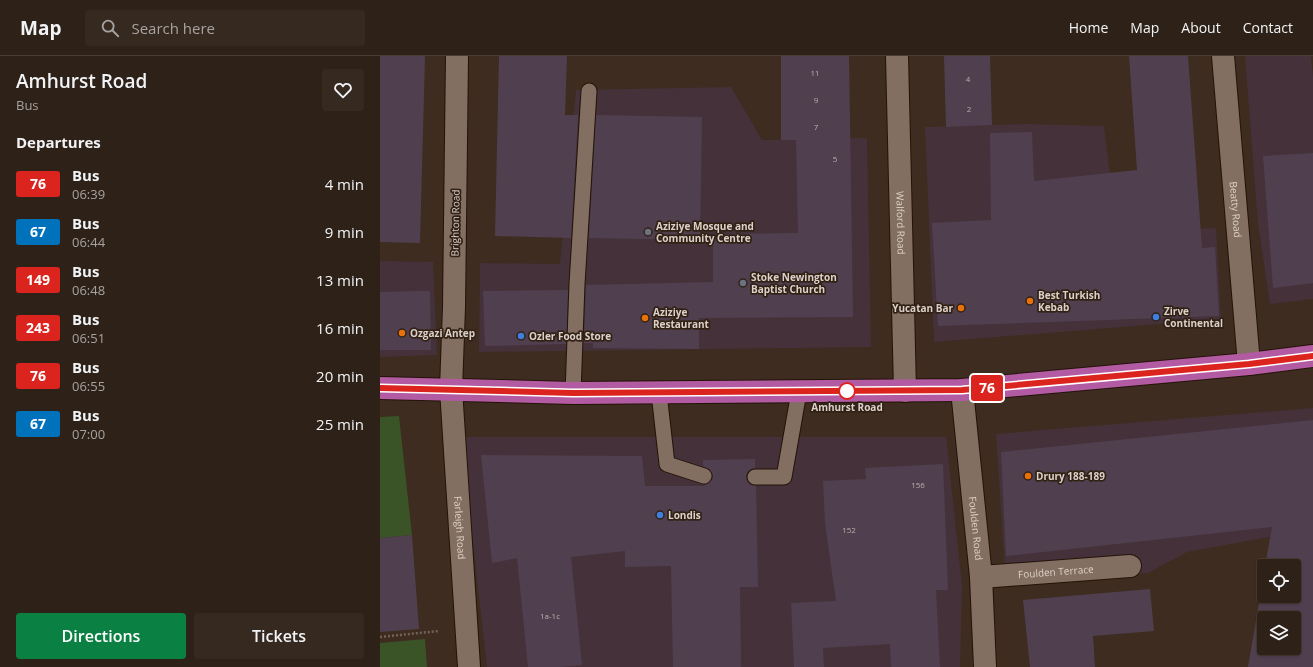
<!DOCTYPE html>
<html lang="en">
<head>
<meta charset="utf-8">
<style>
	:root { --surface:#2e2117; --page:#362920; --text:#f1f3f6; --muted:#a7a3a1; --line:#493e36; --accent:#0b8043 }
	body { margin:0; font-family:"Open Sans",sans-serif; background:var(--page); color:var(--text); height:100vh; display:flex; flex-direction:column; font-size:15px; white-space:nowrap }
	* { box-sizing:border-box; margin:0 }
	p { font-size:13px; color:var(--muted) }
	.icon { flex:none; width:22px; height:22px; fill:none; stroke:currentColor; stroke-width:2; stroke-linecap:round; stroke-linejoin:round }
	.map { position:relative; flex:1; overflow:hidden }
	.details { display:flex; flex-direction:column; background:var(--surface); width:380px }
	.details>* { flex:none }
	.badge { padding:0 8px; border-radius:3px; font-size:14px; line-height:26px }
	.tools { position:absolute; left:877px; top:503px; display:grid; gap:8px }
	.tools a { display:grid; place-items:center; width:44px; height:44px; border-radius:4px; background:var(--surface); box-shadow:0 1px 3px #0004,0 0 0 1px var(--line); font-size:20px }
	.map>.badge { position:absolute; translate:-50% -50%; box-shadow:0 0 0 2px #fff }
	h2 { padding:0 16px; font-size:15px; line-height:36px }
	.round { display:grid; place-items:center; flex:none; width:42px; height:42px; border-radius:4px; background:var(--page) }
	.overview { display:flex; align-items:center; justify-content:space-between; height:68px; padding:0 16px }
	h1 { font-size:19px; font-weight:600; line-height:30px }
	.button { display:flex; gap:8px; margin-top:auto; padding:8px 16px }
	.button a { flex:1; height:46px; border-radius:4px; background:var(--accent); color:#fff; font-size:16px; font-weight:600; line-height:46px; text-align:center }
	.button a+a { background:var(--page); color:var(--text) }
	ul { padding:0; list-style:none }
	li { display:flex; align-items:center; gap:12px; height:48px; padding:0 16px }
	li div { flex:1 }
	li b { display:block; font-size:15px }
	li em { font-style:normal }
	li .badge { min-width:44px; font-weight:700; text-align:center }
	header { display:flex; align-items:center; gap:24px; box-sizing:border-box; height:56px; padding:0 20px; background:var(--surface); border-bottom:1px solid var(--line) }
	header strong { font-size:19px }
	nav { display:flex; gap:22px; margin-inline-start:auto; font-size:14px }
	.search { width:280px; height:36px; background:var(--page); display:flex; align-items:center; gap:10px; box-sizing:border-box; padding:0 14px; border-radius:4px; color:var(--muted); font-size:15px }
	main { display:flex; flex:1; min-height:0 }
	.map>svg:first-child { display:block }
	.commercial { fill:#44313a }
	.green { fill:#3a5327 }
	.building { fill:#50404f; fill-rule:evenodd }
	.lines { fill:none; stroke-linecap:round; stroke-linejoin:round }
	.service-casing { stroke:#231408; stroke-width:17 }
	.minor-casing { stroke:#231408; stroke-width:24 }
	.trunk-casing { stroke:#231408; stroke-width:24 }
	.path { stroke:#726358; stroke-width:2.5; stroke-dasharray:2 2; stroke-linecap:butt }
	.service { stroke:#836f61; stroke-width:15 }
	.minor { stroke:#836f61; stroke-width:22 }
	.trunk { stroke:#b25aa2; stroke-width:22 }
	.line-casing { stroke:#fff; stroke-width:9 }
	.line { stroke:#dc241f; stroke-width:6 }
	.worship-dot { fill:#6b7280; stroke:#322216; stroke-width:1.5 }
	.food-dot { fill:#e8710a; stroke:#322216; stroke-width:1.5 }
	.shop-dot { fill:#3f7fe0; stroke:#322216; stroke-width:1.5 }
	.stop-dot { fill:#fff; stroke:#dc241f; stroke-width:2 }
	.labels { text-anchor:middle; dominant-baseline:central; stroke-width:3.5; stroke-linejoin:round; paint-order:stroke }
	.number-label { font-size:8px; fill:#b9adaa }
	.street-label { font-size:10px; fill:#dcd1c9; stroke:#322216 }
	.poi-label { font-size:10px; font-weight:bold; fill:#dcd1c9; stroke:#322216; text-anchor:start }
	.stop-label { font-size:10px; font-weight:bold; fill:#dcd1c9; stroke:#322216 }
</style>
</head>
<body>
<header>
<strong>Map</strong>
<div class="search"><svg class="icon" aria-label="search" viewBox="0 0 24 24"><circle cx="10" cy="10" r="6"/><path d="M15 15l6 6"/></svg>Search here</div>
<nav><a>Home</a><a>Map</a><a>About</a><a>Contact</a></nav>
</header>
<main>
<section class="details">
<div class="overview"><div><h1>Amhurst Road</h1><p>Bus</p></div><a class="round"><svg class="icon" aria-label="heart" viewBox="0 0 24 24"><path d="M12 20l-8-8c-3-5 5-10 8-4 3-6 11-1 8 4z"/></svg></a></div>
<h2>Departures</h2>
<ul>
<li><span class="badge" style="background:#dc241f;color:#fff">76</span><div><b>Bus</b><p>06:39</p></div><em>4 min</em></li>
<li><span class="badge" style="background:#0072bc;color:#fff">67</span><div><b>Bus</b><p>06:44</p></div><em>9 min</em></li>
<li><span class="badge" style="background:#dc241f;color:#fff">149</span><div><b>Bus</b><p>06:48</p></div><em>13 min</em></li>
<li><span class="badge" style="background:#dc241f;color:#fff">243</span><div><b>Bus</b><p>06:51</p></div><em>16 min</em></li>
<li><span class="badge" style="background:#dc241f;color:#fff">76</span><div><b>Bus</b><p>06:55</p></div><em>20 min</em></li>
<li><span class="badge" style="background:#0072bc;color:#fff">67</span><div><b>Bus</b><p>07:00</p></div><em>25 min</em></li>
</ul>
<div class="button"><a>Directions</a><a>Tickets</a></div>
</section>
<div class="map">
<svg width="933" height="611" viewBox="0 0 933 611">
	<rect width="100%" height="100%" fill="#3d2c1f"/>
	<!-- commercial -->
	<path class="commercial" d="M865 0H931L933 21V243L890 248 878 168Z
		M351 31 382 84 487 82 491 291 99 296 100 207 180 208 196 34Z
		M647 68 724 70 737 177 836 172 841 263 554 286 545 71Z
		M0 205 53 206 57 299 0 301Z
		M933 352V473L807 496 768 517 626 527 616 378Z
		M81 381H566L582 529 580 611H107Z"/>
	<!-- green -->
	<path class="green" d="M19 360 32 479 0 482V361Z
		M45 583 47 611H0V587Z"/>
	<!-- building -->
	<path class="building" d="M0 0H45L40 187 0 186Z
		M119 0H187L185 59H198L191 182 115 180Z
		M401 0H469L473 261 319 262V293L213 292V287H204L206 229 333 226V178L418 177 416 84H401Z
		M564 0H610L612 69 566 71Z
		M749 0H808L822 192 835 191 839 260 558 270 552 167 611 164 610 77 652 76 654 125 757 114Z
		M216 59 322 61 320 184 209 182Z
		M933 97V227L893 232 883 100Z
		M188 234 186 288 105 290 103 235Z
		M38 235H50L51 294H0V236Z
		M933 364V611H868L884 518V540H914V510H885L892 471 626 500 621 396ZM884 562H914V592H884Z
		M101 399 262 400 265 430H324L330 426 333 422V419L330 414 323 410V404L375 403V412L371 413 367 416 366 421 367 426 370 429 376 430 378 531H360L361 611H293L291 510 245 511V495L191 501 202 609 180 611H148L137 502 112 507Z
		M563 408 568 534H556L560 611H511L510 588 443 592 444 611H414L411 547 456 545 445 467 443 425 486 423 485 412Z
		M32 479 39 573 0 576V482Z
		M770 533 774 575 713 580 715 611H650L643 544Z"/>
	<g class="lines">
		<!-- service casing -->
		<g class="service-casing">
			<path id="service" d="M193 337 197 228 209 35
				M279 337 287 408 324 420
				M375 421H404L419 336"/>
		</g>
		<!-- minor casing -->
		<g class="minor-casing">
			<g id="minor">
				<path id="s1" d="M77 0 74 251 71 333 89 611"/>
				<path id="s2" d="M517 0 525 335"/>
				<path id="s3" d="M843 0 869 308"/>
				<path id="s4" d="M582 334 601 521 605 611"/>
				<path id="s5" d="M601 521 750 510"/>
			</g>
		</g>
		<!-- trunk casing -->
		<g class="trunk-casing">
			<path id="trunk" d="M0 332 193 337 582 334 869 308 933 300"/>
		</g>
		<!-- path -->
		<path class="path" d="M0 581 59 575"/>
		<!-- service -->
		<use href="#service" class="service"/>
		<!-- minor -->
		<use href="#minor" class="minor"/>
		<!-- trunk -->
		<use href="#trunk" class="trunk"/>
	</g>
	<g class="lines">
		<!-- line casing -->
		<g class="line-casing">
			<path id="line" d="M0 332 193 337 582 334 869 308 933 300"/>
		</g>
		<!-- line -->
		<use href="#line" class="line"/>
	</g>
	<!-- markers -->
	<g class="worship-dot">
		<circle cx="268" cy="176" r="4"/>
		<circle cx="363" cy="227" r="4"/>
	</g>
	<g class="food-dot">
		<circle cx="650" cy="245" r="4"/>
		<circle cx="581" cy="252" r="4"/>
		<circle cx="265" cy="262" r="4"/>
		<circle cx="22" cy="277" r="4"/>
		<circle cx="648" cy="420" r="4"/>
	</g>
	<g class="shop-dot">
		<circle cx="776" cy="261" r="4"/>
		<circle cx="141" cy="280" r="4"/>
		<circle cx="280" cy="459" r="4"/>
	</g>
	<circle class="stop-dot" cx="467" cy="335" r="8"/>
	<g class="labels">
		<!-- number labels -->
		<g class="number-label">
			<text x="435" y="16">11</text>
			<text x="588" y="22">4</text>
			<text x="436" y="43">9</text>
			<text x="589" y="52">2</text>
			<text x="436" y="70">7</text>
			<text x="455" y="102">5</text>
			<text x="538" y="428">156</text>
			<text x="469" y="473">152</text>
			<text x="170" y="559">1a-1c</text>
		</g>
		<!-- street labels -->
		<g class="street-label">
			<text stroke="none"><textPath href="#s3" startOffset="154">Beatty Road</textPath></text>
			<text transform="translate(75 167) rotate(-89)">Brighton Road</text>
			<text stroke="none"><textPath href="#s2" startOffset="167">Walford Road</textPath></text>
			<text stroke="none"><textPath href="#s1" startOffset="472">Farleigh Road</textPath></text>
			<text stroke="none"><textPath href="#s4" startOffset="139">Foulden Road</textPath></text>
			<text stroke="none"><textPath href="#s5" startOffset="75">Foulden Terrace</textPath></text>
		</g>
		<!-- poi labels -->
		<g class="poi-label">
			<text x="276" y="170">Aziziye Mosque and<tspan x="276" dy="12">Community Centre</tspan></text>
			<text x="371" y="221">Stoke Newington<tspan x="371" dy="12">Baptist Church</tspan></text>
			<text x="658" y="239">Best Turkish<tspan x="658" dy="12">Kebab</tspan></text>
			<text x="573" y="252" text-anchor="end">Yucatan Bar</text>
			<text x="784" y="255">Zirve<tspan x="784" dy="12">Continental</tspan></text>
			<text x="273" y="256">Aziziye<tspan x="273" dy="12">Restaurant</tspan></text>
			<text x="30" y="277">Ozgazi Antep</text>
			<text x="149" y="280">Ozler Food Store</text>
			<text x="656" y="420">Drury 188-189</text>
			<text x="288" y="459">Londis</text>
		</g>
		<!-- stop labels -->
		<g class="stop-label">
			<text x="467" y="351">Amhurst Road</text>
		</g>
	</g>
</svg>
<div class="tools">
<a><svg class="icon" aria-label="locate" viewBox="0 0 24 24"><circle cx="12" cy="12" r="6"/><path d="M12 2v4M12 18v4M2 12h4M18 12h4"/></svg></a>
<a><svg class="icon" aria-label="layers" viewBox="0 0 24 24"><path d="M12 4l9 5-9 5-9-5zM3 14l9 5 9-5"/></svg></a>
</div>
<b class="badge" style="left:607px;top:332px;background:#dc241f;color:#fff">76</b>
</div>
</main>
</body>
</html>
